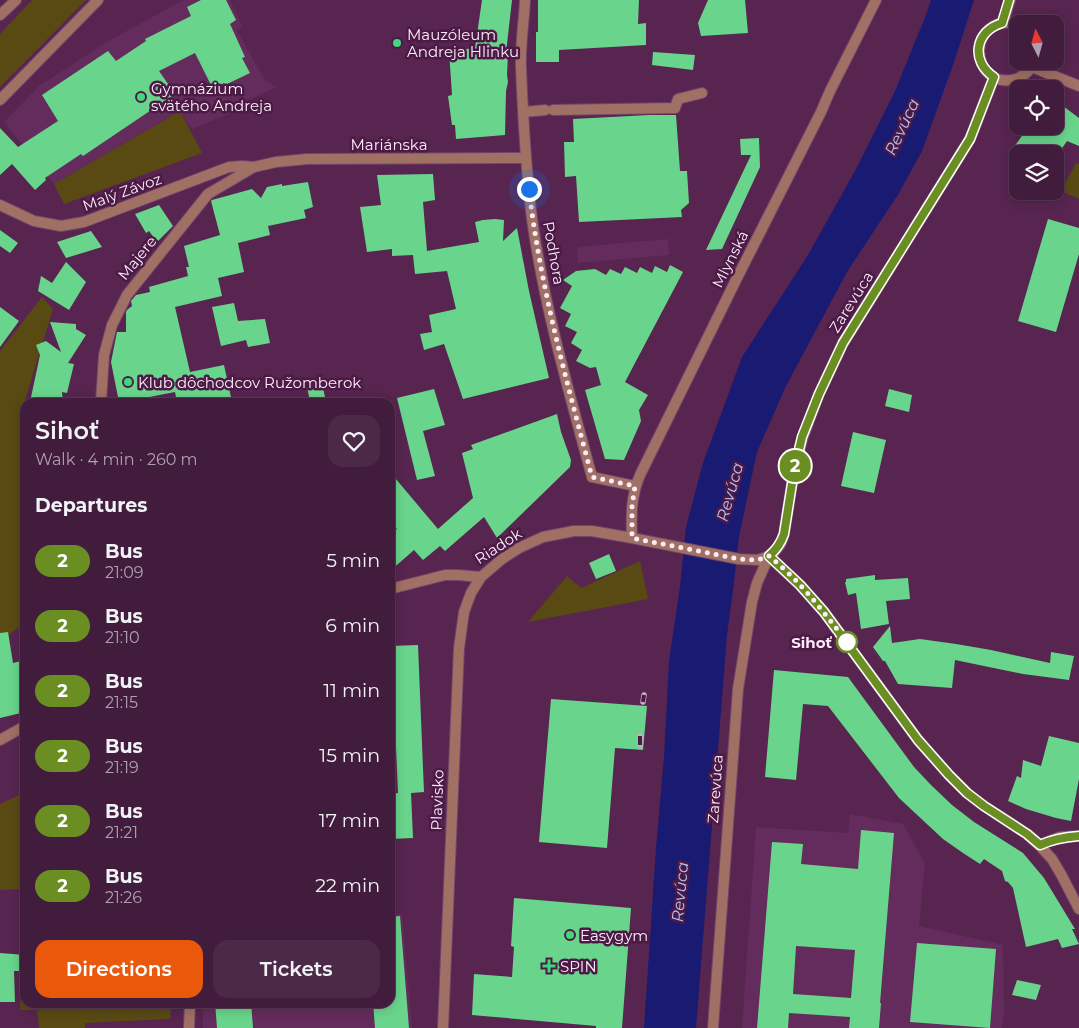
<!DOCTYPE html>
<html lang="en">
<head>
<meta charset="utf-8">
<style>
	:root { --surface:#411c3c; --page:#4c2947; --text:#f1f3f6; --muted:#aea1af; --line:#5a3a56; --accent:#ea580c }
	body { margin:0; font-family:Montserrat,sans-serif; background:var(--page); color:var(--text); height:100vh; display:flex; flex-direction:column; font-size:19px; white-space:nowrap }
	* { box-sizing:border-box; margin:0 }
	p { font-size:16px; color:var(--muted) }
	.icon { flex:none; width:28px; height:28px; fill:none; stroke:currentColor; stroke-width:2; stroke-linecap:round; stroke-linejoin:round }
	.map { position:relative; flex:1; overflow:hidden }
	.panel { position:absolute; left:20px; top:398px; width:375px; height:610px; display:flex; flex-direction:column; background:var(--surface); border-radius:15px; box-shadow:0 2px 12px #0003,0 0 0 1px var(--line) }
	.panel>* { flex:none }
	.badge { padding:0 10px; border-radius:16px; font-size:18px; line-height:32px }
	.needle { width:32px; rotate:354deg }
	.controls { position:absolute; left:1009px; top:15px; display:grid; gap:10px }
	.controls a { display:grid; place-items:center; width:55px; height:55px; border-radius:10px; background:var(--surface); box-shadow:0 2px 12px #0003,0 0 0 1px var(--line); font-size:25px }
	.you { position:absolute; width:25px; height:25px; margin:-12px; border:4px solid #fff; border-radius:50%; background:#1a73e8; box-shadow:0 0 0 8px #1a73e833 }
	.map>.badge { position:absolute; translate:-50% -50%; box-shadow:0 0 0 2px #fff }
	h2 { padding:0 15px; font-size:19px; line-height:45px }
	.round { display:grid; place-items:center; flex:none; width:52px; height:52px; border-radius:15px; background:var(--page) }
	.head { display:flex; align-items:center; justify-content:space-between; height:85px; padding:0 15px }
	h1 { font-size:24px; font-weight:600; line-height:38px }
	.primary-button { display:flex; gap:10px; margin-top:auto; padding:10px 15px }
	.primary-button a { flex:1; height:58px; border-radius:15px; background:var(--accent); color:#fff; font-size:20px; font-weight:600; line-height:58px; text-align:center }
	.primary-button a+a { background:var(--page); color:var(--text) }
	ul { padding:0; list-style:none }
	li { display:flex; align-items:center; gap:15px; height:65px; padding:0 15px }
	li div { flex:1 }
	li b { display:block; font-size:19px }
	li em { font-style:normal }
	li .badge { min-width:55px; font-weight:700; text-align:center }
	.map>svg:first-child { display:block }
	.built { fill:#642c5c }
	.green { fill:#594a14 }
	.water { fill:#191a71 }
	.building { fill:#69d58c; fill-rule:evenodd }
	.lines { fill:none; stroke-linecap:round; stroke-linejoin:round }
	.pedestrian-casing { stroke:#72456b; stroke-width:12 }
	.minor-casing { stroke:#72456b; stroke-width:12 }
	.pedestrian { stroke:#a17065; stroke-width:10 }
	.minor { stroke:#a17065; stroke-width:10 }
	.rail-casing { stroke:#c8acc3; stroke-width:5.5 }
	.rail { stroke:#4b1b45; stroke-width:4; stroke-dasharray:11; stroke-linecap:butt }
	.line-casing { stroke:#fff; stroke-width:11 }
	.line { stroke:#6b8e23; stroke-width:8 }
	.walk { stroke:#feebfa; stroke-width:5; stroke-dasharray:0 9 }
	.poi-dot { fill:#40d77d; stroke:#4b1b45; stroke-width:2 }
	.stop-dot { fill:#fff; stroke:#6b8e23; stroke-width:2.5 }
	.labels { text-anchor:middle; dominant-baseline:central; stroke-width:5; stroke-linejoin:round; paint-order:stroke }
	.poi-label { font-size:15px; fill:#feebfa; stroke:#4b1b45; text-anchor:start }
	.street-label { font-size:15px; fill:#feebfa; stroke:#4b1b45 }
	.stop-label { font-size:15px; font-weight:bold; fill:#feebfa; stroke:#4b1b45; text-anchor:end }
	.water-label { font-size:16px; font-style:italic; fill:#b6c4f4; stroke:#4b1b45 }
</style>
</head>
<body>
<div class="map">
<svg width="1079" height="1028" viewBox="0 0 1079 1028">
	<rect width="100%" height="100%" fill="#572550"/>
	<!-- built -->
	<path class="built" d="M184 0H230L242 27 237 31 265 80 277 87 232 107 231 113 192 129 179 111 54 184 4 122 39 86 110 40Z
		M668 239 669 255 578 263 577 247Z
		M850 814 903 824 925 863 919 926 1003 945 1004 1013 1002 1028H742L756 827 848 833Z
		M390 914H402L412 1028H203V1003L390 1002Z"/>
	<!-- green -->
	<path class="green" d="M32 0H86L0 87V34Z
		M180 111 202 153 64 204 54 184Z
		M1076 163 1079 164V199L1061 191Z
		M42 297 53 309 25 400V623L0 641V351Z
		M640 561 648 599 528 622 567 576 581 588Z
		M25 792V889L0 890V804Z
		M21 976H25V1002L171 1003 170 1019 85 1023V1028H39L37 1010H20Z"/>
	<!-- water -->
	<path class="water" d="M931 0H974L952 68 922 151 899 193 847 272 786 386 757 452 739 536 734 583 727 635 696 1028H644L656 848 664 757 669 661 680 587 686 527 703 463 742 357 808 255 856 169 895 91 926 15Z"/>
	<!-- building -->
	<path class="building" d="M201 0H226L236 20 230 24 245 57 242 58 250 73 225 85 224 83 213 89 195 53 159 71 175 94 83 156 81 154 45 178 46 180 35 190 12 164 0 175V128L18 147 58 121 42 95 108 51 116 61 146 41 145 39 191 16 187 7Z
		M482 0H512L506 53 508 54 507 75 508 82 506 91 505 135 456 139 455 125H452L448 96 452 95 449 51 475 48Z
		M538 0H639L638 24 646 23V45L559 50V62H536V32H538Z
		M708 0H745L748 33 701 36 698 23Z
		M653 52 695 55 693 70 652 65Z
		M1055 100 1079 118V146L1067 141 1058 154H1009L1029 126H1055Z
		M649 115H676L680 171H687L689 203 681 210 682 217 579 222 576 176 565 177 564 142H574L573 119Z
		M759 138 760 167 722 249 706 250 751 155H741L740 139Z
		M433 174 435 200 423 202 427 251 479 242 475 222 483 220 495 219 504 220 503 241 517 228 529 291 549 378 463 399 444 344 424 350 420 334 432 332 429 315 456 309 447 271 415 274 413 255 392 256V249L367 252 360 207 381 205 377 175Z
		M308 182 313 207 304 210 306 218 268 226 270 235 238 243 244 272 218 278 222 296 175 307 190 372 224 365 232 402H177L175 392 134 400 135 402H119L111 362 117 332H126V312L127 310 132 306 131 301 136 295 150 292 149 287 188 276 186 267H189L184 246 220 235 211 201 212 200 252 189 261 198 267 187 282 184V186Z
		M159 205 173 226 157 242 149 231 146 233 135 214Z
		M1048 219 1079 228V254L1056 332 1018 321Z
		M0 230 18 243 10 253 0 246Z
		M91 231 102 247 66 258 57 242Z
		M66 262 86 282 69 310 38 291 41 276 52 283Z
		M670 265 683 272 625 382 648 395 639 410 641 421 624 460 605 459 585 390 601 385 596 367 590 368 576 361 582 350 571 343 577 332 565 326 571 314 560 308 572 286 563 280 576 271 595 269 606 275 610 269 621 274 625 267 637 273 640 267 652 273 655 266 667 272Z
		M234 303 238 321 265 319 270 343 248 347 246 340 221 346 212 307Z
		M0 307 19 321 0 347Z
		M50 322 76 324V329L86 335 68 363 74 364 67 393 62 392 63 402H30L40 355 36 345 46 341 61 352Z
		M321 378 326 402H310L306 381Z
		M434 389 445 425 423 431 435 476 417 480 397 398Z
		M889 389 912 395 909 412 885 406Z
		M557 414 561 432 571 460 570 467 497 538 484 517 445 551 440 546 423 560 414 550 390 571V535L397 529 390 521V472L438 529 473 498 462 453 473 449 471 445Z
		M853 432 886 440 874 493 841 486Z
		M609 554 616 571 596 579 589 563Z
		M875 575V580L908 578 910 599 886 601 889 624 861 629 856 593 848 595 845 582H846V579Z
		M890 626 892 643 920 639 956 644 991 650 1050 663 1051 652 1074 656 1069 680 1023 674 955 660 952 688 898 684 885 661H883L873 647Z
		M8 632 13 663 25 660V712L0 718V633Z
		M418 645 424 792 411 793 413 838 390 839V794L398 793 395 722H390V646Z
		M774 670 848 677 914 767 931 785 952 805 974 822 1023 853 1044 878 1075 929H1072L1079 944 1062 948 1058 939 1026 947 1013 888 1008 882 1005 881 1002 871 984 859 980 864 963 853 943 839 899 798 828 706 803 704 796 780 765 777Z
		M551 699 647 706 643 750 615 748 607 848 539 842Z
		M1049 736 1079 743V779L1071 821 1056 818 1026 809 1008 801 1017 776 1021 778 1023 760 1041 766Z
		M861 830 894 833 880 1003H881L879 1028H849L850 1017 789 1013 788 1028H757L772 842 803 844 801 864 858 869ZM796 946 855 950 851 998 793 994Z
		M514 898 631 908 622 1028H596V1026L472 1015 474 974 512 977 514 947 511 946Z
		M400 916 409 1028H375L373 1002H390V917Z
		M917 943 996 949 990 1028 910 1022Z
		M0 953 25 955V971H14L15 1002H0Z
		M1017 980 1041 985 1036 1000 1012 995Z
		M215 1002H251L253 1028H217Z"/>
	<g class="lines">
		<!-- pedestrian casing -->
		<g class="pedestrian-casing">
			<path id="pedestrian" d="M525 0C524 22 520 46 521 68 523 118 526 169 532 219 544 306 569 392 592 477
				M553 110 675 108 678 99 702 93
				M524 112 545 110"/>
		</g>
		<!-- minor casing -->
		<g class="minor-casing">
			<path id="minor" d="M0 15 16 0
				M1003 23 1010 0
				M1018 24C966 13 969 87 1012 80 1023 78 1030 71 1035 61
				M1032 67 1079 86
				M0 100 98 0
				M0 205 34 221 61 226 84 222 229 167 242 166 254 167
				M101 402 104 355 112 325 127 295 208 194 254 167 276 162 307 159 526 158
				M592 477 635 486
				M632 538C631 515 631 496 640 475L736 280 821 112 830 91 876 0
				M769 556 800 585 824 612 918 740 949 775 967 793 984 806 1027 834 1039 845 1052 859 1062 876 1079 909
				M390 589 445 575H458L481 577
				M0 740 25 726
				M1039 845 1060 837 1079 836
				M189 1028 190 1002
				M443 1028 459 648 464 612 471 593 481 577 502 559 519 548 543 537 574 531H592L632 538 739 559 758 560 769 556
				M713 1028 738 689 752 602 757 583 769 556 776 550 781 543 784 534 794 471 803 437 819 394 843 343 970 139 994 77"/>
		</g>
		<!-- pedestrian -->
		<use href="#pedestrian" class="pedestrian"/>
		<!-- minor -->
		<use href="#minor" class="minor"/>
		<!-- rail casing -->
		<g class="rail-casing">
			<path id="rail" d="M643 702 644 695
				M640 745V736"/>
		</g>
		<!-- rail -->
		<use href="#rail" class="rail"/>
	</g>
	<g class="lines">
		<!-- line casing -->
		<g class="line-casing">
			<path id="line" d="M1009 0 1002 23C975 31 970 61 994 77L970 139 843 343 819 394 802 437 794 471 784 534C781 543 777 549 769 556L800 585 824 612 918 740 949 775 967 793 984 806 1027 834 1040 845C1053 839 1065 837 1079 836"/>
		</g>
		<!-- line -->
		<use href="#line" class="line"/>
		<!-- walk -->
		<path class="walk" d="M529 189C540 287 567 382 592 477L635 486 632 506V538L739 559 758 560 769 556C780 565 791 575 800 585 819 605 835 627 852 648L847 642"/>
	</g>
	<!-- markers -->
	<g class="poi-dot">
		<circle cx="397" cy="43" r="5"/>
		<circle cx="141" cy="97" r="5"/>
		<circle cx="128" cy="382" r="5"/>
		<circle cx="570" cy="935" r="5"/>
		<path d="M546.5 958.5h5v5h5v5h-5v5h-5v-5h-5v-5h5z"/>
	</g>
	<circle class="stop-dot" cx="847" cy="642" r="10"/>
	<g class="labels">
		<!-- poi labels -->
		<g class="poi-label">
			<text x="407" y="34">Mauzóleum<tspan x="407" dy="17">Andreja Hlinku</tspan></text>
			<text x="151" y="88">Gymnázium<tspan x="151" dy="17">svätého Andreja</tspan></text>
			<text x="138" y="382">Klub dôchodcov Ružomberok</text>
			<text x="580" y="935">Easygym</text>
			<text x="560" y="966">SPIN</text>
		</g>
		<!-- street labels -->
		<g class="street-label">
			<text x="389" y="144">Mariánska</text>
			<text transform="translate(122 192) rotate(-20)">Malý Závoz</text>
			<text transform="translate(554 253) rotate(80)">Podhora</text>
			<text transform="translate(137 258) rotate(-51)">Majere</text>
			<text transform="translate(730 259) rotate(-63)">Mlynská</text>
			<text transform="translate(851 302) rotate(-58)">Zarevúca</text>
			<text transform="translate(498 546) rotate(-33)">Riadok</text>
			<text transform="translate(715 789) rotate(-86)">Zarevúca</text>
			<text transform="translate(437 800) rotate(-88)">Plavisko</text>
		</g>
		<!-- stop labels -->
		<g class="stop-label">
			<text x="832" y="642">Sihoť</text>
		</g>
		<!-- water labels -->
		<g class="water-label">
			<text transform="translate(902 127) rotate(-65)">Revúca</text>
			<text transform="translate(730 492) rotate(-74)">Revúca</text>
			<text transform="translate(680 892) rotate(-85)">Revúca</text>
		</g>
	</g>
</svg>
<div class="controls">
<a><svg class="needle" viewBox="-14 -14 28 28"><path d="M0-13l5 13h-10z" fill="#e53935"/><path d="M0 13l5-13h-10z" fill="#aea1af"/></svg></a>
<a><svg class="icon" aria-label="locate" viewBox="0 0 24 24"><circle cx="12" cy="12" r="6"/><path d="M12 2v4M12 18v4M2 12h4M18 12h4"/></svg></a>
<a><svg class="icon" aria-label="layers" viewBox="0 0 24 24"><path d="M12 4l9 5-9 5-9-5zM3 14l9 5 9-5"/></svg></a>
</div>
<div class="you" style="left:529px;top:189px"></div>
<b class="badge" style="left:795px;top:466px;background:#6b8e23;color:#fff">2</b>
<section class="panel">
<div class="head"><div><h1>Sihoť</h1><p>Walk · 4 min · 260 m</p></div><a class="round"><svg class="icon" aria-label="heart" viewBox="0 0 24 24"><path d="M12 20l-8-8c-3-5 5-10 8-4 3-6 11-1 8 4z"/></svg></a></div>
<h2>Departures</h2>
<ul>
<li><span class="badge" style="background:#6b8e23;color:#fff">2</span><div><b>Bus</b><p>21:09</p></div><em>5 min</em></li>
<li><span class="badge" style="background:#6b8e23;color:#fff">2</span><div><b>Bus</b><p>21:10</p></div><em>6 min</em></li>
<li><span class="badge" style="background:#6b8e23;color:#fff">2</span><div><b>Bus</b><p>21:15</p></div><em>11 min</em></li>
<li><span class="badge" style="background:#6b8e23;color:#fff">2</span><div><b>Bus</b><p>21:19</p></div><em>15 min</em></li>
<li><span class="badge" style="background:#6b8e23;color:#fff">2</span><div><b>Bus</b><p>21:21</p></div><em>17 min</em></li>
<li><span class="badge" style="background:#6b8e23;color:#fff">2</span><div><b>Bus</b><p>21:26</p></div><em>22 min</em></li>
</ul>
<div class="primary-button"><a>Directions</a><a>Tickets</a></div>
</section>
</div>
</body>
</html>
